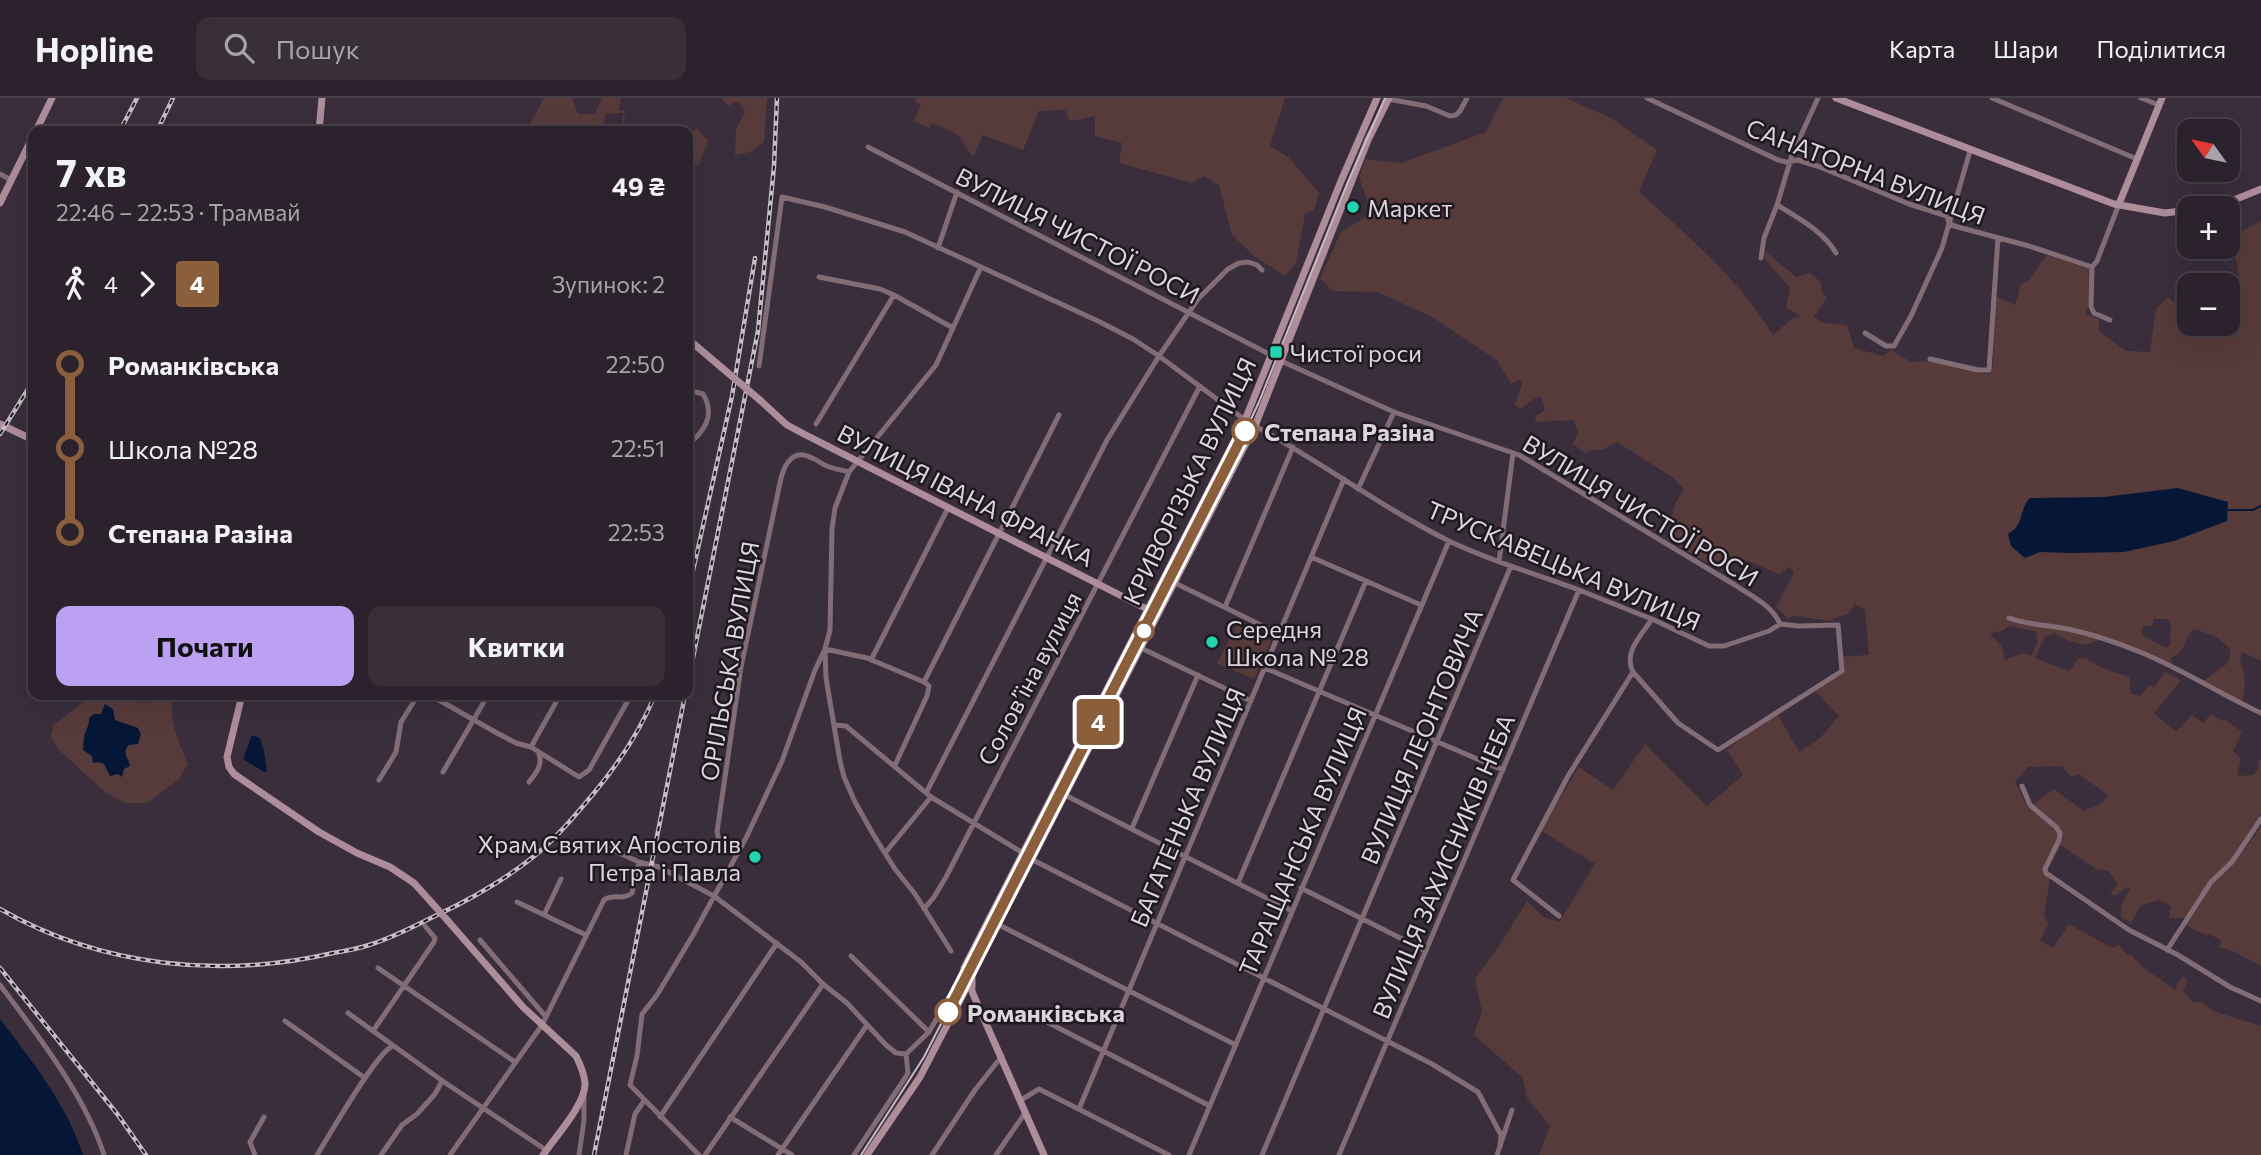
<!DOCTYPE html>
<html lang="uk">
<head>
<meta charset="utf-8">
<style>
	:root { --surface:#2c222d; --page:#382f39; --text:#f1f3f6; --muted:#a6a4aa; --line:#483f49; --accent:#bca0f2 }
	body { margin:0; font-family:Commissioner,sans-serif; background:var(--page); color:var(--text); height:100vh; display:flex; flex-direction:column; font-size:26px; white-space:nowrap }
	* { box-sizing:border-box; margin:0 }
	p { font-size:23px; color:var(--muted) }
	.icon { flex:none; width:38px; height:38px; fill:none; stroke:currentColor; stroke-width:2; stroke-linecap:round; stroke-linejoin:round }
	.map { position:relative; flex:1; overflow:hidden }
	.sheet { position:absolute; left:28px; top:28px; width:665px; height:574px; display:flex; flex-direction:column; background:var(--surface); border-radius:14px; box-shadow:0 7px 28px #0002,0 0 0 2px var(--line) }
	.sheet>* { flex:none }
	.badge { padding:0 14px; border-radius:5px; font-size:24px; line-height:46px }
	.needle { width:46px; rotate:303deg }
	.buttons { position:absolute; left:2177px; top:21px; display:grid; gap:14px }
	.buttons a { display:grid; place-items:center; width:63px; height:63px; border-radius:14px; background:var(--surface); box-shadow:0 7px 28px #0002,0 0 0 2px var(--line); font-size:35px }
	.map>.badge { position:absolute; translate:-50% -50%; box-shadow:0 0 0 4px #fff }
	.legs { display:flex; align-items:center; gap:10px; height:77px; padding:0 28px; font-size:23px }
	.legs p { margin-inline-start:auto }
	.head { display:flex; align-items:center; justify-content:space-between; height:119px; padding:0 28px }
	h1 { font-size:38px; font-weight:700; line-height:52px }
	.primary-button { display:flex; gap:14px; margin-top:auto; padding:14px 28px }
	.primary-button a { flex:1; height:80px; border-radius:14px; background:var(--accent); color:#111; font-size:28px; font-weight:700; line-height:80px; text-align:center }
	.primary-button a+a { background:var(--page); color:var(--text) }
	ul { padding:0 28px; list-style:none }
	li { display:flex; align-items:center; gap:24px; height:84px; font-size:26px }
	li i { display:grid; place-items:center; width:10px; height:100%; margin:0 9px; background:currentColor }
	li i::after { content:''; width:18px; height:18px; margin:-9px; border:5px solid; border-radius:50%; background:var(--surface) }
	li p { margin-inline-start:auto }
	li:first-child i { background:linear-gradient(#0000 50%,currentColor 0) }
	li:last-child i { background:linear-gradient(currentColor 50%,#0000 0) }
	header { display:flex; align-items:center; gap:42px; box-sizing:border-box; height:98px; padding:0 35px; background:var(--surface); border-bottom:2px solid var(--line) }
	header strong { font-size:33px }
	nav { display:flex; gap:38px; margin-inline-start:auto; font-size:24px }
	.search { width:490px; height:63px; background:var(--page); display:flex; align-items:center; gap:18px; box-sizing:border-box; padding:0 24px; border-radius:14px; color:var(--muted); font-size:26px }
	.map>svg:first-child { display:block }
	.green { fill:#573b3a; fill-rule:evenodd }
	.water { fill:#061636 }
	.lines { fill:none; stroke-linecap:round; stroke-linejoin:round }
	.stream { stroke:#061636; stroke-width:2 }
	.street { stroke:#826d76; stroke-width:5 }
	.secondary { stroke:#ae8d9b; stroke-width:7 }
	.tram { stroke:#c5bcc6; stroke-width:2 }
	.rail-casing { stroke:#c5bcc6; stroke-width:4.5 }
	.rail { stroke:#1e181f; stroke-width:2; stroke-dasharray:5; stroke-linecap:butt }
	.secondary-bridge { stroke:#ae8d9b; stroke-width:7 }
	.line-1-casing { stroke:#fff; stroke-width:16 }
	.line-1 { stroke:#8b5e3c; stroke-width:10 }
	.poi-dot { fill:#21d5b0; stroke:#1e181f; stroke-width:2.5 }
	.stop-1-dot { fill:#fff; stroke:#8b5e3c; stroke-width:3.5 }
	.labels { text-anchor:middle; dominant-baseline:central; stroke-width:5; stroke-linejoin:round; paint-order:stroke }
	.street-label { font-size:24px; fill:#ddd5de; stroke:#1e181f }
	.poi-label { font-size:24px; fill:#ddd5de; stroke:#1e181f; text-anchor:start }
	.stop-label { font-size:24px; font-weight:bold; fill:#ddd5de; stroke:#1e181f; text-anchor:start }
</style>
</head>
<body>
<header>
<strong>Hopline</strong>
<div class="search"><svg class="icon" aria-label="search" viewBox="0 0 24 24"><circle cx="10" cy="10" r="6"/><path d="M15 15l6 6"/></svg>Пошук</div>
<nav><a>Карта</a><a>Шари</a><a>Поділитися</a></nav>
</header>
<div class="map">
<svg width="2261" height="1057" viewBox="0 0 2261 1057">
	<rect width="100%" height="100%" fill="#3a2e3c"/>
	<!-- green -->
	<path class="green" d="M544 0H572L578 16H595L602 0H621L619 12 625 13 623 31 634 29 635 33H622L623 15 606 16 602 33H526Z
		M721 0H767L764 44 750 54 735 57 736 31 745 14 738 3 728 8Z
		M917 0H1285L1270 48 1288 59 1319 95 1314 112 1305 116 1296 165 1285 178 1254 158 1232 137 1219 87 1204 78 1192 85 1119 65 1122 45 1095 38V18L1070 23 1065 12 1039 13 1023 52 983 37 973 59 957 36 932 25 929 30 914 23 921 7 915 3Z
		M1503 0H1566L1613 21 1657 52 1639 94C1687 137 1740 182 1773 237L1792 221 1801 218 1786 210 1790 190 1765 161V153L1796 179 1810 175 1821 184 1822 195 1827 199 1814 219 1823 225 1847 227 1854 250 1883 258 1891 252 1911 264 1930 263 1987 276 1991 273 1993 266 1995 198 2015 207 2021 186 2029 182 2047 157 2090 171V201L2086 216 2099 221V233L2126 253 2150 254 2156 211 2168 199 2173 204 2189 203V226H2228V187H2209L2208 182 2239 179 2233 144 2245 131 2261 123V563L2242 554 2240 564C2247 577 2245 590 2242 604L2203 583 2228 565 2231 552 2217 539 2194 531C2182 543 2188 551 2171 560L2173 566 2104 540 2084 547 2069 543 2054 535 2045 539 2035 560 2069 573 2078 561 2085 560 2102 570 2129 579 2131 596 2140 598 2149 587 2154 589 2165 574 2181 582 2154 615 2176 634 2192 617 2203 625 2211 616 2222 623 2225 621 2242 634 2233 654 2241 660 2237 678 2253 677 2259 670 2258 663 2261 661V716L2231 763 2204 793 2235 764 2261 729V868L2235 854 2219 849 2222 843 2209 836 2205 837 2186 827 2197 808 2186 820H2169L2171 808 2159 802 2141 807 2131 825 2121 819V808L2130 791 2127 789 2116 797H2110L2118 785 2108 773 2096 771 2061 747 2047 772 2050 780 2044 818 2049 825 2040 842 2053 850 2069 826 2112 850 2119 847 2127 857 2132 858 2145 871 2175 892 2182 878 2188 883 2183 893 2193 904H2202L2213 913 2261 928V1057H1539L1550 1028 1527 1000 1523 980 1474 937 1482 913 1475 881 1501 845 1527 803 1542 818 1559 824 1595 766 1540 732 1579 669 1613 692 1645 646 1707 708 1743 677 1727 652 1775 612 1799 654 1820 640 1839 618 1814 592 1841 573 1840 559 1869 557 1865 512 1855 506 1848 516 1837 519 1830 523 1793 518 1788 521 1776 509 1794 475 1790 469 1779 476 1738 459 1707 465 1667 441 1675 406 1684 391 1672 379 1617 344 1602 352H1591L1585 355 1573 346 1578 334 1573 322 1535 324 1536 318 1545 312 1542 301 1538 298 1521 311 1515 307 1522 287 1520 281 1511 286 1497 262 1432 219 1377 194 1333 193 1320 180 1341 134 1367 118 1370 111 1359 79 1366 61 1401 65 1486 34ZM2154 521H2168L2171 528 2170 547 2166 550 2142 537 2143 528H2152ZM2009 528 2036 533 2038 543 2031 558 2023 555 2005 562 2002 548 1991 538V535L2002 533ZM2062 668 2071 679 2079 676 2108 697 2102 705 2084 713 2054 691 2028 710 2015 684 2028 669Z
		M697 30 708 43 699 67 688 69V37Z
		M1237 527 1271 543 1254 581 1217 565Z
		M92 597H123L141 605 148 604 158 597H174C167 622 179 643 188 666L178 682 147 705H125L106 695 58 651 51 639 53 628Z"/>
	<!-- water -->
	<path class="water" d="M2178 390 2228 404 2227 423 2174 443 2124 454 2070 455 2040 454 2025 460 2011 448 2008 436C2024 428 2019 411 2030 400L2104 399Z
		M105 606 113 611 115 622 138 630 141 636 138 646 129 647C121 655 129 660 130 668L124 671 122 679 118 676 110 678 104 666 98 664 93 665 92 658 83 652 84 638 89 625V620L94 616H101Z
		M252 637 260 640 264 653 267 673 264 674 243 661Z
		M0 921C32 963 67 1007 83 1057H0Z"/>
	<g class="lines">
		<!-- stream -->
		<path class="stream" d="M2227 412H2253L2261 408"/>
		<!-- street -->
		<path class="street" d="M1647 0 1778 62 1786 64 1798 62 1820 69 1909 106 1947 118 1949 125 1954 128 2029 148 2092 169 2097 163 2119 106
			M1818 0 1792 57 1777 107C1797 119 1824 134 1836 155
			M1992 0 2137 61
			M2141 0 2159 7
			M1388 1 1426 8 1450 18 1456 17 1460 13 1467 0
			M868 49 1271 257
			M0 76 11 82
			M938 150 957 94
			M1761 160 1764 140 1777 107
			M2092 169 2091 209 2094 215 2110 222
			M819 179 880 191 894 197 953 230
			M1865 235 1886 248H1894L1911 218 1942 150 1970 53
			M1930 261 1978 272H1989L1998 140
			M1281 263 1394 314 1519 357 1735 487C1751 498 1772 507 1780 526
			M759 268 782 99 825 109 905 134 1098 223 1133 241 1159 258 1245 322
			M688 292 703 296C716 318 704 333 688 347
			M816 326 894 197
			M1255 328C1321 364 1381 409 1449 443 1490 463 1536 476 1579 492 1599 500 1619 508 1639 516L1652 521 1709 548H1724L1769 533 1780 526 1799 528 1838 527 1842 573 1718 652 1678 625 1633 574C1623 554 1641 538 1652 521
			M1358 391 1394 314
			M1311 459 1421 507
			M1499 464 1513 355
			M1175 485 1279 536
			M1225 509 1293 349
			M2009 520C2029 527 2047 527 2068 531 2091 536 2118 545 2140 554 2182 571 2220 596 2261 615
			M1141 550 1251 603
			M825 551 867 560 924 584
			M871 562 948 410
			M1265 570 1503 672
			M430 597 497 635 516 645 531 649 579 679 589 672 631 597
			M835 627 846 628 931 699 1023 755
			M531 649 560 597
			M895 667 927 598 929 588 924 584 1059 317
			M443 674 488 597
			M379 682 396 654 401 624 418 597
			M529 684C536 675 543 667 539 656
			M2022 688 2030 707 2056 729 2060 735 2059 742 2045 771 2046 775 2129 832 2178 857 2230 889 2261 903
			M926 695 1107 342 1159 258 1198 201 1228 171 1239 165 1248 164 1257 167 1262 172
			M1065 697 1292 813
			M1132 730 1198 577
			M595 744 639 764 659 769 714 798 801 864 823 886 847 905 886 947 896 955 906 956
			M885 755 931 699
			M736 756 720 746 717 734 741 569 781 380C785 365 794 350 812 360 818 362 821 366 827 368 834 371 842 372 849 374
			M1031 761 1432 966 1478 994 1501 1037 1500 1049
			M1238 785 1366 483
			M1301 790 1426 853
			M517 804 586 837
			M924 811 934 799 946 779 1200 288
			M544 817 561 781
			M1559 818 1513 782 1568 678 1633 574
			M997 826 1236 947
			M480 842 546 919
			M2167 852 2211 784 2232 764 2261 721
			M951 853 915 796 895 771 873 736 855 704 844 679 840 663 826 580 825 551 830 532 832 431 835 410 849 374 936 267 980 171
			M851 858 929 934
			M378 870 515 964
			M0 887C37 936 86 999 104 1057
			M348 915 444 984 546 1052
			M285 923 365 980
			M1047 924 1210 1008
			M373 933 434 844 435 840 425 828
			M906 956 929 934 964 873
			M1021 1002 1039 991 1169 1057
			M1079 1011 1344 381
			M660 1019 777 845
			M730 1019 792 1057
			M255 1057 250 1044 264 1019
			M317 1057C329 1038 377 953 393 948
			M381 1057 402 1027 417 1016 435 996 442 983
			M450 1057 542 927 604 802C613 795 623 803 632 795L639 764
			M579 1057 584 1022V998
			M626 1057 635 1016 644 1003
			M699 1057 630 987 637 958 642 916 657 897 693 837 747 738 782 663 815 572 825 551
			M705 1057 823 886
			M778 1057 867 927
			M854 1057 905 980 908 975 906 956
			M932 1057 975 992 1002 958
			M996 1057 1025 1015
			M1189 1057 1449 443
			M1262 1057 1511 468
			M1339 1057 1579 492
			M1497 1057 1512 1012"/>
		<!-- secondary -->
		<path class="secondary" d="M1836 0 2114 106 2165 115 2189 112
			M36 33 52 0
			M319 33 322 0
			M0 105 33 38
			M2119 106 2162 0
			M2200 110 2229 104 2261 91
			M688 241 721 269
			M761 303 787 327 804 336 1151 513
			M0 326 33 342
			M242 597 227 659 229 669 234 676 319 734 357 755 390 769 414 785 432 805
			M448 823 523 909 576 958C580 966 584 975 585 985 586 1006 555 1039 543 1057
			M972 889V878L975 871 1255 328 1368 42 1389 0
			M867 1057 920 979 969 885
			M1044 1057 973 896 964 870 1245 322 1341 83 1377 0"/>
		<!-- tram -->
		<path class="tram" d="M861 1057 924 959 1243 338 1259 304 1347 86 1385 0"/>
		<!-- rail casing -->
		<g class="rail-casing">
			<path id="rail" d="M123 27 137 0
				M157 33 173 0
				M0 336 33 283
				M688 495 732 298 755 160
				M688 585 758 233 774 68 777 0
				M0 811C101 869 221 881 333 855 345 853 357 851 369 847 392 840 415 828 437 817 469 802 499 785 528 763 553 744 574 719 594 695 619 665 640 633 655 597
				M0 870 118 1017 146 1057
				M594 1057 685 597"/>
		</g>
		<!-- rail -->
		<use href="#rail" class="rail"/>
		<!-- secondary-bridge -->
		<path class="secondary-bridge" d="M721 269 761 303
			M432 805 448 823"/>
	</g>
	<g class="lines">
		<!-- line-1 casing -->
		<g class="line-1-casing">
			<path id="line-1" d="M948 914 1245 333"/>
		</g>
		<!-- line-1 -->
		<use href="#line-1" class="line-1"/>
	</g>
	<!-- markers -->
	<g class="poi-dot">
		<circle cx="1353" cy="109" r="7"/>
		<rect x="1269" y="247" width="14" height="14" rx="3.5"/>
		<circle cx="1212" cy="544" r="7"/>
		<circle cx="755" cy="759" r="7"/>
	</g>
	<g class="stop-1-dot">
		<circle cx="1245" cy="333" r="12"/>
		<circle cx="1144" cy="533" r="9"/>
		<circle cx="948" cy="914" r="12"/>
	</g>
	<g class="labels">
		<!-- street labels -->
		<g class="street-label">
			<text transform="translate(1866 73) rotate(21)">САНАТОРНА ВУЛИЦЯ</text>
			<text transform="translate(1078 137) rotate(27)">ВУЛИЦЯ ЧИСТОЇ РОСИ</text>
			<text transform="translate(1189 383) rotate(-64)">КРИВОРІЗЬКА ВУЛИЦЯ</text>
			<text transform="translate(966 397) rotate(27)">ВУЛИЦЯ ІВАНА ФРАНКА</text>
			<text transform="translate(1641 412) rotate(31)">ВУЛИЦЯ ЧИСТОЇ РОСИ</text>
			<text transform="translate(1564 467) rotate(23)">ТРУСКАВЕЦЬКА ВУЛИЦЯ</text>
			<text transform="translate(729 563) rotate(-80)">ОРІЛЬСЬКА ВУЛИЦЯ</text>
			<text transform="translate(1029 580) rotate(-62)">Соловʼїна вулиця</text>
			<text transform="translate(1421 638) rotate(-67)">ВУЛИЦЯ ЛЕОНТОВИЧА</text>
			<text transform="translate(1187 709) rotate(-67)">БАГАТЕНЬКА ВУЛИЦЯ</text>
			<text transform="translate(1302 743) rotate(-67)">ТАРАЩАНСЬКА ВУЛИЦЯ</text>
			<text transform="translate(1443 768) rotate(-67)">ВУЛИЦЯ ЗАХИСНИКІВ НЕБА</text>
		</g>
		<!-- poi labels -->
		<g class="poi-label">
			<text x="1367" y="109">Маркет</text>
			<text x="1290" y="254">Чистої роси</text>
			<text x="1226" y="530">Середня<tspan x="1226" dy="28">Школа № 28</tspan></text>
			<text x="741" y="745" text-anchor="end">Храм Святих Апостолів<tspan x="741" dy="28">Петра і Павла</tspan></text>
		</g>
		<!-- stop labels -->
		<g class="stop-label">
			<text x="1264" y="333">Степана Разіна</text>
			<text x="967" y="914">Романківська</text>
		</g>
	</g>
</svg>
<div class="buttons">
<a><svg class="needle" viewBox="-14 -14 28 28"><path d="M0-13l5 13h-10z" fill="#e53935"/><path d="M0 13l5-13h-10z" fill="#a6a4aa"/></svg></a>
<a>+</a>
<a>−</a>
</div>
<b class="badge" style="left:1098px;top:624px;background:#8b5e3c;color:#fff">4</b>
<section class="sheet">
<div class="head"><div><h1>7 хв</h1><p>22:46 – 22:53 · Трамвай</p></div><b>49 ₴</b></div>
<div class="legs"><svg class="icon" aria-label="walk" viewBox="0 0 24 24"><circle cx="13" cy="4" r="2"/><path d="M13 8l-2 6 4 7M11 14l-3 7M7 12l3-4h3l4 4"/></svg>4<svg class="icon" aria-label="forward" viewBox="0 0 24 24"><path d="M9 5l7 7-7 7"/></svg><b class="badge" style="background:#8b5e3c;color:#fff">4</b><p>Зупинок: 2</p></div>
<ul>
<li><i style="color:#8b5e3c"></i><b>Романківська</b><p>22:50</p></li>
<li><i style="color:#8b5e3c"></i><span>Школа №28</span><p>22:51</p></li>
<li><i style="color:#8b5e3c"></i><b>Степана Разіна</b><p>22:53</p></li>
</ul>
<div class="primary-button"><a>Почати</a><a>Квитки</a></div>
</section>
</div>
</body>
</html>
